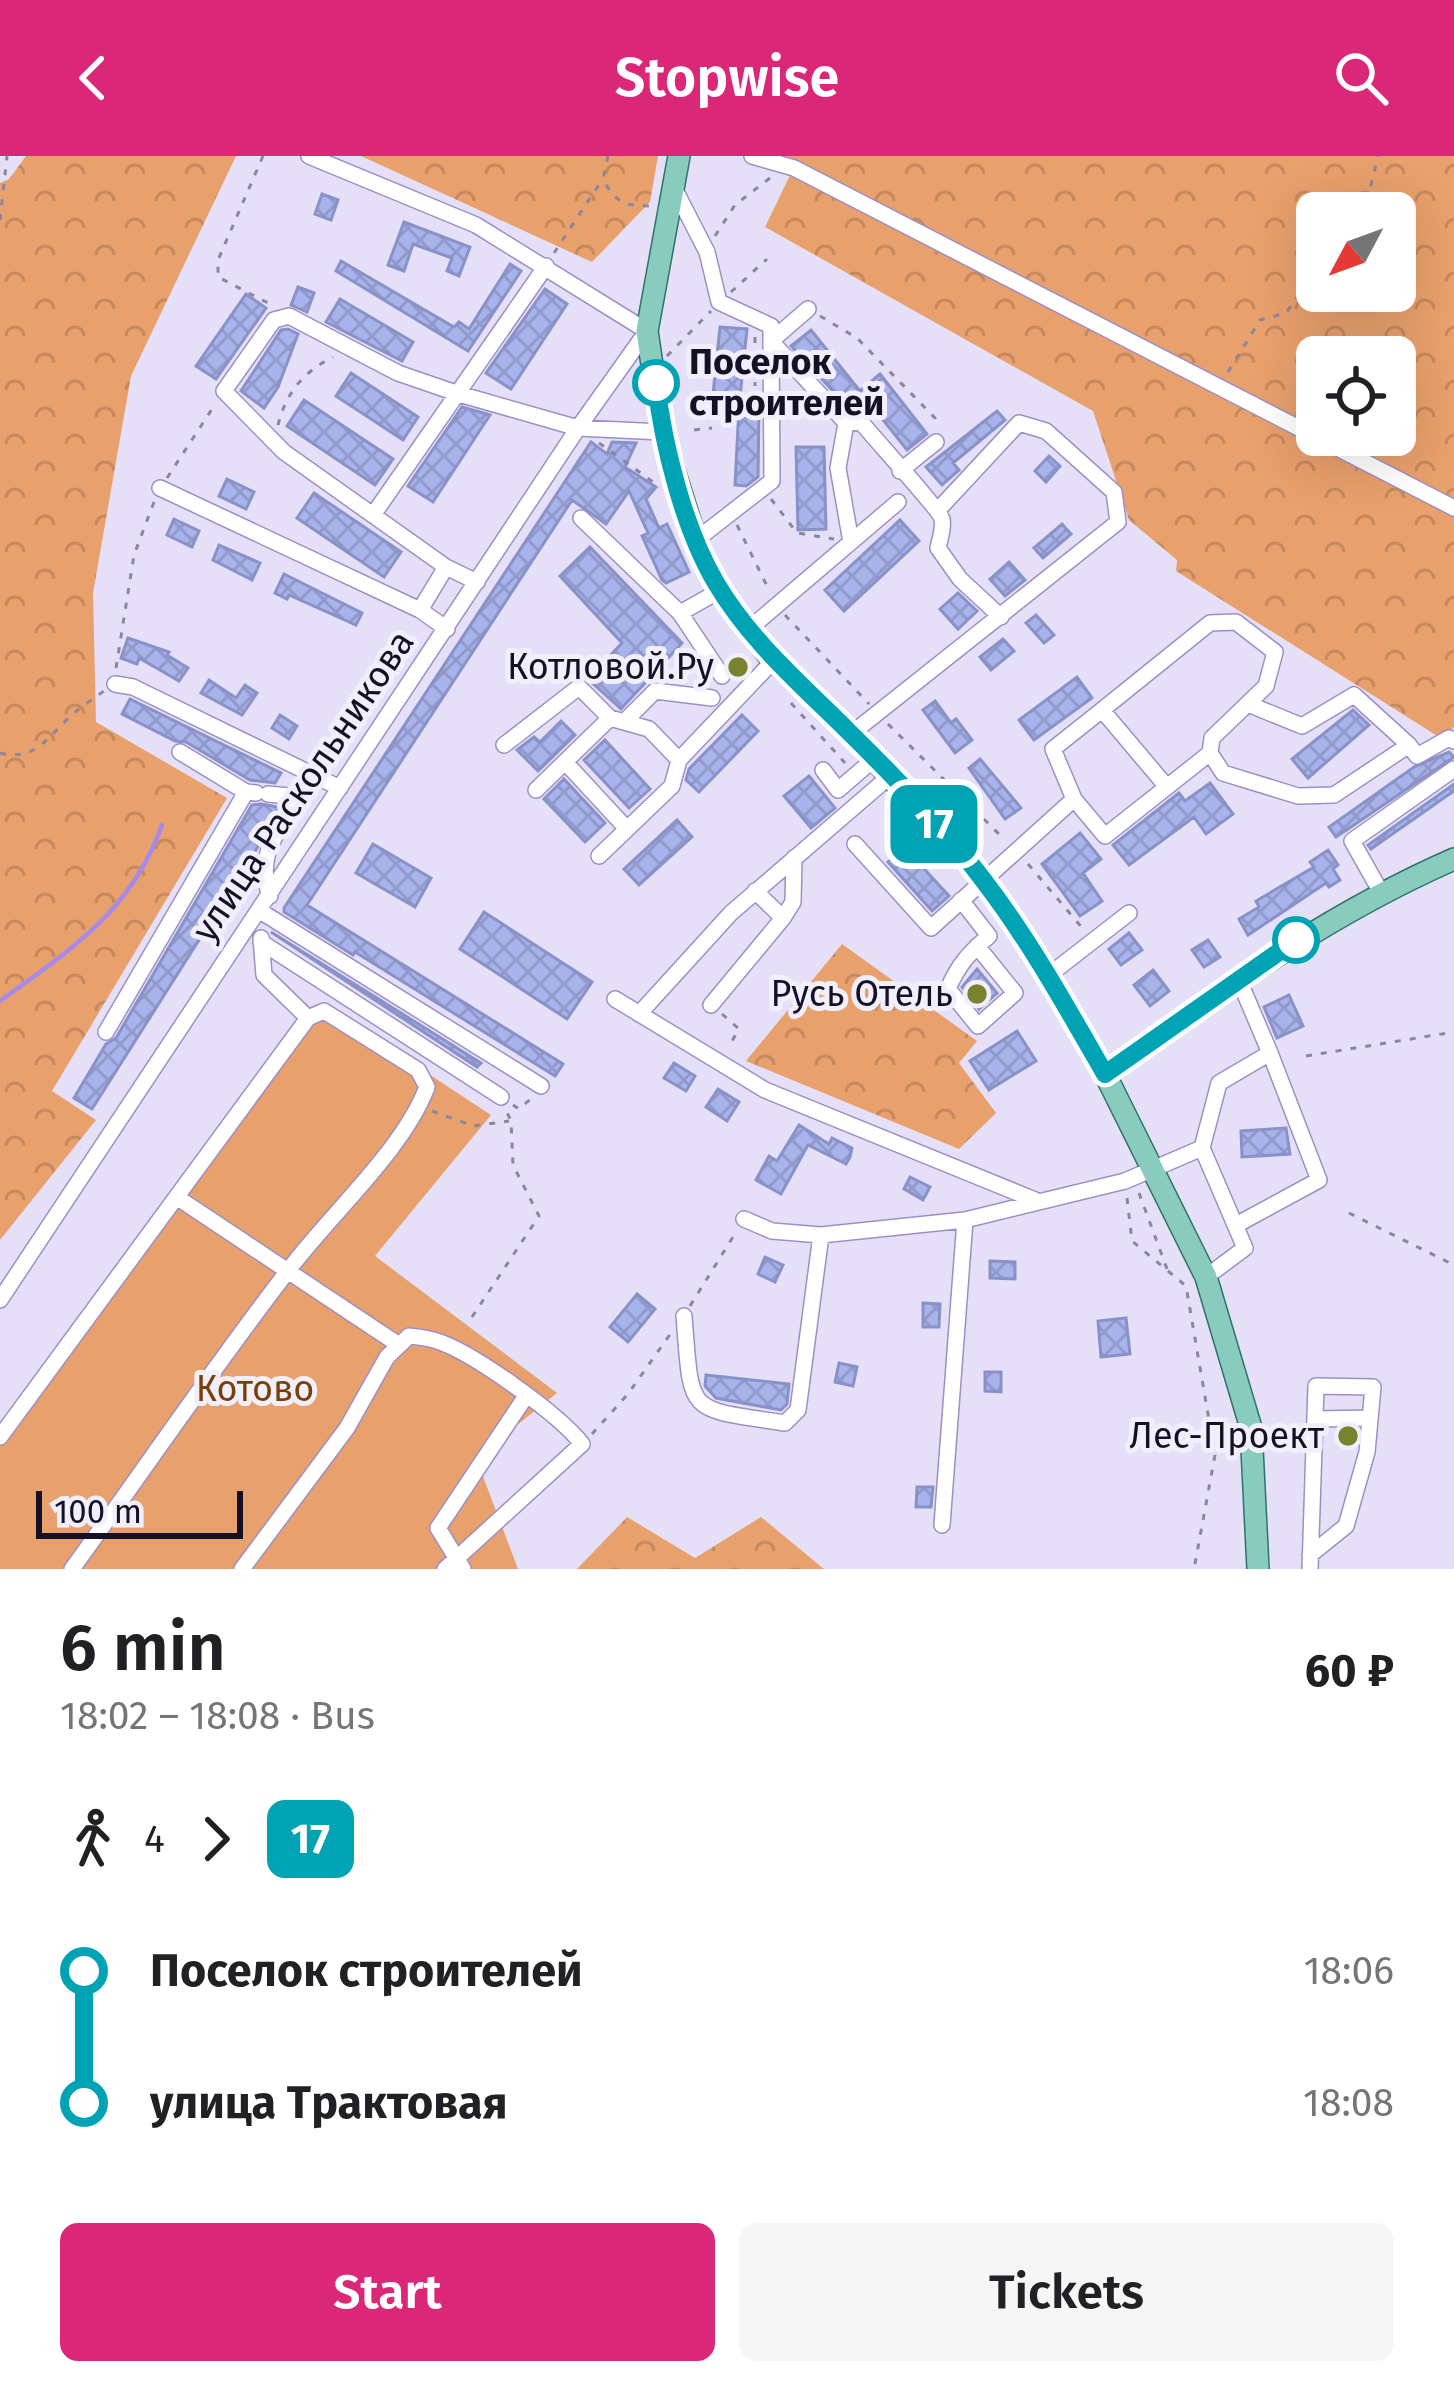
<!DOCTYPE html>
<html lang="en">
<head>
<meta charset="utf-8">
<style>
	:root { --surface:#fff; --page:#f6f6f6; --text:#202124; --muted:#757577; --accent:#db2777 }
	body { margin:0; font-family:"Fira Sans",sans-serif; background:var(--page); color:var(--text); height:100vh; display:flex; flex-direction:column; font-size:45px; white-space:nowrap }
	* { box-sizing:border-box; margin:0 }
	p { font-size:39px; color:var(--muted) }
	.icon { flex:none; width:66px; height:66px; fill:none; stroke:currentColor; stroke-width:2; stroke-linecap:round; stroke-linejoin:round }
	.map { position:relative; height:1413px; overflow:hidden }
	.sheet { display:flex; flex-direction:column; background:var(--surface); flex:1 }
	.sheet>* { flex:none }
	.badge { padding:0 24px; border-radius:18px; font-size:42px; line-height:78px }
	.needle { width:78px; rotate:229deg }
	.controls { position:absolute; left:1296px; top:36px; display:grid; gap:24px }
	.controls a { display:grid; place-items:center; width:120px; height:120px; border-radius:18px; background:var(--surface); box-shadow:0 12px 48px #0002; font-size:60px }
	.scale { position:absolute; left:36px; bottom:30px; width:207px; box-sizing:border-box; padding-left:12px; border:6px solid #151024; border-top:0; font-size:33px; line-height:42px; white-space:nowrap; color:#151024; -webkit-text-stroke:9px #f1effb; paint-order:stroke }
	.map>.badge { position:absolute; translate:-50% -50%; box-shadow:0 0 0 6px #fff }
	.legs { display:flex; align-items:center; gap:18px; height:132px; padding:0 60px; font-size:39px }
	.legs p { margin-inline-start:auto }
	.overview { display:flex; align-items:center; justify-content:space-between; height:204px; padding:0 60px }
	h1 { font-size:66px; font-weight:600; line-height:90px }
	.button { display:flex; gap:24px; margin-top:auto; padding:24px 60px }
	.button a { flex:1; height:138px; border-radius:18px; background:var(--accent); color:#fff; font-size:48px; font-weight:600; line-height:138px; text-align:center }
	.button a+a { background:var(--page); color:var(--text) }
	ul { padding:0 60px; list-style:none }
	li { display:flex; align-items:center; gap:42px; height:132px; font-size:45px }
	li i { display:grid; place-items:center; width:18px; height:100%; margin:0 15px; background:currentColor }
	li i::after { content:''; width:30px; height:30px; margin:-15px; border:9px solid; border-radius:50%; background:var(--surface) }
	li p { margin-inline-start:auto }
	li:first-child i { background:linear-gradient(#0000 50%,currentColor 0) }
	li:last-child i { background:linear-gradient(currentColor 50%,#0000 0) }
	header { display:flex; justify-content:space-between; align-items:center; height:156px; padding:0 60px; background:var(--accent); color:#fff; font-size:54px; font-weight:600 }
	.map>svg:first-child { display:block }
	.green { fill:#e8a06c }
	.forest { fill:url(#forest-crowns); fill-rule:evenodd }
	.lines { fill:none; stroke-linecap:round; stroke-linejoin:round }
	.stream { stroke:#a589eb; stroke-width:4.5 }
	.building { fill:url(#building-cross-hatch); stroke:#8892c9; stroke-width:3 }
	.minor-casing { stroke:#9d8fc6; stroke-width:18 }
	.major-casing { stroke:#2e736b; stroke-width:24 }
	.path { stroke:#8b869d; stroke-width:3; stroke-dasharray:6 9; stroke-linecap:butt }
	.minor { stroke:#fff; stroke-width:15 }
	.major { stroke:#89cbbd; stroke-width:21 }
	.line-1-casing { stroke:#fff; stroke-width:27 }
	.line-1 { stroke:#00a3b4; stroke-width:18 }
	.stop-1-dot { fill:#fff; stroke:#00a3b4; stroke-width:6 }
	.poi-dot { fill:#79832f; stroke:#f1effb; stroke-width:4.5 }
	.labels { text-anchor:middle; dominant-baseline:central; stroke-width:10; stroke-linejoin:round; paint-order:stroke }
	.stop-label { font-size:36px; font-weight:bold; fill:#151024; stroke:#f1effb; text-anchor:start }
	.poi-label { font-size:36px; fill:#151024; stroke:#f1effb; text-anchor:end }
	.street-label { font-size:36px; fill:#151024; stroke:#f1effb }
	.park-label { font-size:36px; fill:#7a3f05; stroke:#f1effb }
</style>
</head>
<body>
<header><svg class="icon" aria-label="back" viewBox="0 0 24 24"><path d="M15 5l-7 7 7 7"/></svg>Stopwise<svg class="icon" aria-label="search" viewBox="0 0 24 24"><circle cx="10" cy="10" r="6"/><path d="M15 15l6 6"/></svg></header>
<div class="map">
<svg width="1454" height="1413" viewBox="0 0 1454 1413">
	<defs>
		<pattern id="forest-crowns" width="20" height="18" patternUnits="userSpaceOnUse" patternTransform="scale(3)"><rect width="20" height="18" fill="#e8a06c"/><path d="M2 6a3 3 0 1 1 6 0M12 15a3 3 0 1 1 6 0" fill="none" stroke="#c6895d"/></pattern>
		<pattern id="building-cross-hatch" width="8" height="8" patternUnits="userSpaceOnUse" patternTransform="scale(3)"><rect width="8" height="8" fill="#a8b3eb"/><path d="M0 0l8 8M0 8l8-8" fill="none" stroke="#9099c9"/></pattern>
	</defs>
	<rect width="100%" height="100%" fill="#e5e0f8"/>
	<!-- green -->
	<path class="green" d="M322 848 491 959 375 1100 557 1237 476 1302 518 1413H0V1276Z"/>
	<!-- forest -->
	<path class="forest" d="M26 0H236L131 220 93 437 96 566 227 642 52 935 96 964 0 1084V27L9 23Z
		M361 0H658L650 46 592 106Z
		M771 0H1454V571L1442 583 1176 415 1177 404 1129 364 1093 255 765 71 795 9ZM1317 57H1395V135H1317ZM1317 201H1395V279H1317Z
		M842 788 977 885 959 907 996 957 959 993 746 905Z
		M627 1361 695 1402 761 1361 824 1413H577Z"/>
	<g class="lines">
		<!-- stream -->
		<path class="stream" d="M0 845C71 793 131 756 162 669"/>
	</g>
	<!-- building -->
	<path class="building" d="M322 38 338 44 331 64 315 58Z
		M404 66 470 91 459 120 447 115 452 102 413 88 404 115 388 109Z
		M341 105 454 171 459 166 469 173 510 108 521 115 468 195 336 115Z
		M298 131 314 137 307 156 291 149Z
		M545 133 567 148 511 233 486 217Z
		M246 138 266 152 216 223 196 210Z
		M340 143 413 186 402 205 326 166Z
		M720 171 747 173 739 251 712 248Z
		M288 173 298 178 278 231 264 252 241 235 281 174Z
		M811 174 860 235 844 247 791 190Z
		M351 217 418 261 403 284 336 240Z
		M880 218 927 278 907 294 860 235Z
		M304 244 393 303 375 329 287 270Z
		M462 251 490 259 433 346 408 330Z
		M739 251 759 252 758 321 746 330 735 329Z
		M997 255 1005 264 953 307 959 314 942 329 926 311Z
		M591 286 607 298 612 286 636 287 625 311 656 331 646 343 659 372 667 368 689 416 666 427 662 424 642 380 648 377 629 335 606 368 572 344 307 749 563 908 555 920 355 796 353 799 284 756V752Z
		M796 291H824L826 373 798 374Z
		M1049 300 1060 310 1046 326 1035 315Z
		M227 323 254 336 246 353 219 340Z
		M314 337 401 396 384 421 297 362Z
		M174 363 199 375 192 391 167 379Z
		M900 364 919 385 844 455 825 434Z
		M1062 368 1071 378 1043 402 1034 392Z
		M219 389 260 407 252 424 213 404Z
		M590 391 682 487 621 553 588 523 622 487 560 420Z
		M1009 406 1025 424 1005 440 990 423Z
		M284 418 362 457 356 469 289 439 287 443 275 437Z
		M958 437 977 455 958 473 940 453Z
		M1036 459 1054 479 1044 487 1026 467Z
		M128 482 169 496 167 499 188 512 179 525 139 502 137 508 121 502Z
		M1003 483 1014 495 991 514 980 501Z
		M1077 521 1092 542 1034 584 1019 564Z
		M209 524 236 542 245 529 257 537 242 559 201 537Z
		M130 543 281 617 275 627 250 624 186 586 175 585 122 558Z
		M935 545 951 567 956 563 972 584 955 597 923 554Z
		M1353 554 1369 569 1308 622 1292 603Z
		M280 559 297 570 289 583 272 572Z
		M742 559 758 575 699 636 686 624 689 613Z
		M561 565 575 579 538 615 517 594 534 581 540 586Z
		M605 584 650 633 629 652 584 604Z
		M1449 596 1454 601 1348 673 1336 681 1329 671 1414 611Z
		M980 603 1021 652 1005 663 969 612Z
		M809 620 835 652 811 672 784 640Z
		M564 623 605 667 585 686 544 643Z
		M1210 627 1233 658 1206 678 1194 661 1129 709 1113 689 1179 637 1185 645Z
		M1454 628V635L1371 693 1368 689Z
		M261 648 278 651 256 694 92 953 74 942 106 888 116 882 252 649Z
		M677 664 692 681 639 729 624 713Z
		M1080 677 1101 703 1083 717 1102 745 1080 760 1042 708Z
		M373 688 431 722 415 751 356 717Z
		M904 691 949 740 932 755 888 706Z
		M1328 694 1338 709 1333 713 1340 724 1329 731 1326 727 1248 779 1239 763 1259 751 1256 745 1314 711 1310 706Z
		M484 756 592 826 567 863 460 793Z
		M271 776 481 907 477 911Z
		M1129 777 1142 794 1121 809 1109 793Z
		M1208 784 1220 801 1204 811 1192 794Z
		M977 813 997 837 979 853 962 831Z
		M1153 814 1169 835 1150 850 1134 829Z
		M1289 839 1303 870 1277 882 1264 851Z
		M1017 875 1036 905 989 934 970 905Z
		M674 907 695 920 686 935 664 922Z
		M718 933 739 946 727 965 706 951Z
		M799 969 829 988 832 982 852 992 850 1001 846 1008 808 989 781 1038 756 1024 769 1000 777 1005Z
		M1286 972 1290 998 1242 1001 1241 975Z
		M910 1021 930 1031 923 1044 904 1033Z
		M765 1101 783 1109 775 1126 758 1118Z
		M990 1105 1015 1106V1123L990 1122Z
		M637 1138 655 1153 628 1186 610 1171Z
		M923 1147 940 1148 939 1171H923Z
		M1126 1162 1130 1198 1101 1201 1098 1165Z
		M839 1207 857 1211 853 1230 835 1226Z
		M985 1216H1001V1236L985 1235Z
		M706 1219 789 1228 787 1248 781 1254 716 1242 705 1230Z
		M917 1331H933L931 1351H916Z"/>
	<g class="lines">
		<!-- minor casing -->
		<g class="minor-casing">
			<path id="minor" d="M752 0 794 12 1454 352
				M673 30 707 96 719 146 771 170V185L846 267 861 266C872 280 940 354 942 363 944 371 940 383 938 392L960 423 1001 461
				M846 267 838 312 851 386
				M900 315 936 286
				M160 332 420 454 447 473
				M373 359 546 110
				M581 362 680 457 721 434
				M696 384 772 325 771 185 808 153
				M477 426 446 411 284 296 224 235 274 164 289 160 398 217 459 238 578 272 662 276
				M420 454 446 411
				M680 457 722 520
				M749 473 898 346
				M115 528 133 531 340 632
				M1248 548 1302 570 1354 539 1409 589
				M1102 554 1210 467 1236 466 1275 496 1266 530 1212 582 1210 597 1223 617 1298 640 1334 639 1409 589 1417 600 1449 582 1454 585
				M624 566 655 535 712 542
				M851 578 1118 366 1114 336 1046 275 1019 267 938 354
				M504 589 579 531 610 562 649 573 679 604 774 504
				M180 596 246 636
				M565 606 627 673
				M823 614 838 634 874 603
				M536 634 610 562
				M268 638 299 641 317 621
				M1074 643 1053 593 1102 554 1167 631
				M855 688 931 772 1074 643 1105 680 1210 597
				M599 700 672 630 679 604
				M1382 738 1352 685 1454 613
				M270 740C255 699 278 676 299 641
				M961 744 989 780C969 797 958 809 948 833L978 870 1015 837 977 790
				M260 755 541 930
				M783 762 793 746 794 702
				M261 782 264 819 308 862
				M261 786 501 941
				M1049 819 1129 757
				M615 843 765 934 1035 1044
				M711 849 783 762 755 735
				M639 858 731 757 890 620
				M106 876 246 636 256 637
				M178 1042 399 1189
				M744 1063 772 1075 821 1079 965 1064 1125 1025 1202 992
				M1236 1069 1319 1024 1270 897
				M1206 1121 1245 1092 1202 992 1219 927 1270 897 1239 824
				M0 1144 578 272 647 175 476 69 309 0
				M684 1160C692 1260 685 1252 785 1267L798 1254 821 1079
				M1315 1263 1370 1262
				M0 1281 308 862 324 855 418 914 427 931C404 992 335 1054 294 1107 217 1206 146 1311 72 1413
				M942 1369 965 1064
				M242 1413 347 1272 387 1201 409 1180C418 1181 428 1182 437 1185 472 1196 560 1259 582 1288L445 1413
				M463 1413 438 1372 526 1240
				M1310 1413 1316 1230 1373 1231 1367 1296 1346 1370 1310 1399"/>
		</g>
		<!-- major casing -->
		<g class="major-casing">
			<path id="major" d="M679 0 647 175 662 276 696 384 715 426 768 499 851 578 983 723 1049 819 1105 918 1206 1121 1251 1272 1258 1413
				M1105 918C1220 837 1324 760 1454 703"/>
		</g>
		<!-- path -->
		<path class="path" d="M263 0 218 104V121L268 147V152
			M608 0 603 23C615 46 624 50 650 50L652 44
			M1359 57 1367 46 1378 0
			M0 64 7 0
			M715 80 735 49 770 22
			M554 97 602 24
			M731 136 767 103
			M820 160 857 182 935 262V272
			M755 181V230
			M667 200 711 155
			M1228 216 1260 164 1286 157 1317 113
			M690 257 710 255
			M278 269C286 237 303 216 333 201
			M694 274 712 272
			M599 287 660 331
			M167 322 214 250
			M771 343 797 377 834 383
			M737 369 770 436
			M785 459 869 548
			M116 512 134 399 154 346
			M791 547 845 607
			M888 568 1005 684
			M0 597C36 606 49 579 73 558 83 549 95 542 105 534
			M1028 708 1084 774
			M722 858 739 873 728 892
			M1306 900 1454 876
			M513 949 519 953 533 941
			M432 955 474 970 509 965
			M1139 1037 1167 1113
			M1127 1042 1132 1085 1186 1130 1215 1299 1194 1413
			M1349 1057 1454 1109
			M690 1150 736 1076
			M472 1161 539 1060 513 1009 511 965 506 954
			M592 1278 628 1238 671 1177"/>
		<!-- minor -->
		<use href="#minor" class="minor"/>
		<!-- major -->
		<use href="#major" class="major"/>
	</g>
	<g class="lines">
		<!-- line-1 casing -->
		<g class="line-1-casing">
			<path id="line-1" d="M656 227C663 289 684 373 716 427 751 486 801 528 849 576 896 622 944 672 984 725 1030 785 1067 852 1105 918L1296 784"/>
		</g>
		<!-- line-1 -->
		<use href="#line-1" class="line-1"/>
	</g>
	<!-- markers -->
	<g class="stop-1-dot">
		<circle cx="656" cy="227" r="21"/>
		<circle cx="1296" cy="784" r="21"/>
	</g>
	<g class="poi-dot">
		<circle cx="738" cy="511" r="12"/>
		<circle cx="977" cy="838" r="12"/>
		<circle cx="1348" cy="1280" r="12"/>
	</g>
	<g class="labels">
		<!-- stop labels -->
		<g class="stop-label">
			<text x="689" y="206">Поселок<tspan x="689" dy="41">строителей</tspan></text>
		</g>
		<!-- poi labels -->
		<g class="poi-label">
			<text x="714" y="511">Котловой.Ру</text>
			<text x="953" y="838">Русь Отель</text>
			<text x="1324" y="1280">Лес-Проект</text>
		</g>
		<!-- street labels -->
		<g class="street-label">
			<text transform="translate(303 630) rotate(-56)">улица Раскольникова</text>
		</g>
		<!-- park labels -->
		<g class="park-label">
			<text x="255" y="1233">Котово</text>
		</g>
	</g>
</svg>
<div class="controls">
<a><svg class="needle" viewBox="-14 -14 28 28"><path d="M0-13l5 13h-10z" fill="#e53935"/><path d="M0 13l5-13h-10z" fill="#757577"/></svg></a>
<a><svg class="icon" aria-label="locate" viewBox="0 0 24 24"><circle cx="12" cy="12" r="6"/><path d="M12 2v4M12 18v4M2 12h4M18 12h4"/></svg></a>
</div>
<div class="scale">100 m</div>
<b class="badge" style="left:934px;top:668px;background:#00a3b4;color:#fff">17</b>
</div>
<section class="sheet">
<div class="overview"><div><h1>6 min</h1><p>18:02 – 18:08 · Bus</p></div><b>60 ₽</b></div>
<div class="legs"><svg class="icon" aria-label="walk" viewBox="0 0 24 24"><circle cx="13" cy="4" r="2"/><path d="M13 8l-2 6 4 7M11 14l-3 7M7 12l3-4h3l4 4"/></svg>4<svg class="icon" aria-label="forward" viewBox="0 0 24 24"><path d="M9 5l7 7-7 7"/></svg><b class="badge" style="background:#00a3b4;color:#fff">17</b></div>
<ul>
<li><i style="color:#00a3b4"></i><b>Поселок строителей</b><p>18:06</p></li>
<li><i style="color:#00a3b4"></i><b>улица Трактовая</b><p>18:08</p></li>
</ul>
<div class="button"><a>Start</a><a>Tickets</a></div>
</section>
</body>
</html>
